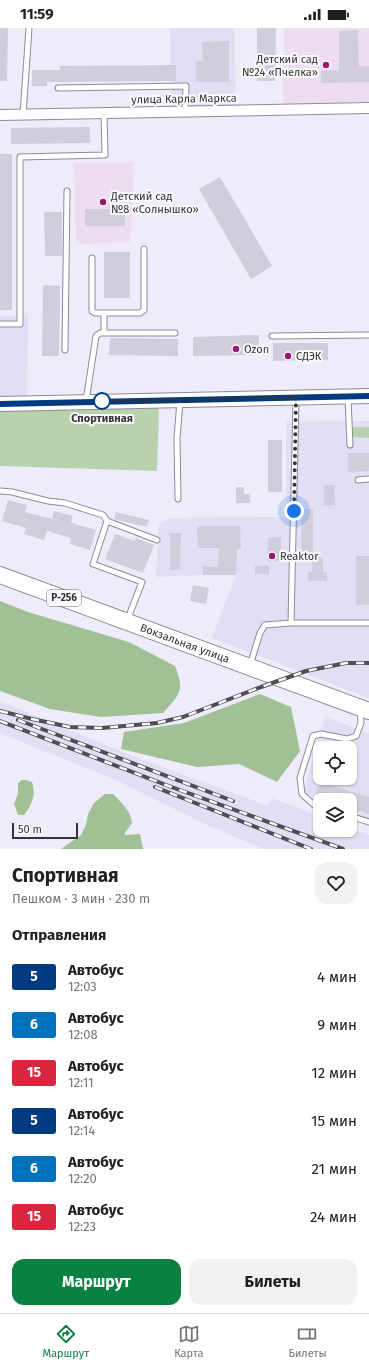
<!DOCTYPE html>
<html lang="ru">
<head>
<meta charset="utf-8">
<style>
	:root { --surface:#fff; --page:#f2f2f2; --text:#202124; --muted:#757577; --line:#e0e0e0; --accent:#0b8043 }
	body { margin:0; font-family:"Fira Sans",sans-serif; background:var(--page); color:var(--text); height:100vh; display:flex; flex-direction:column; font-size:15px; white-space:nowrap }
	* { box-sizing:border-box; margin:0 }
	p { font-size:13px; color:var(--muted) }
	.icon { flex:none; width:22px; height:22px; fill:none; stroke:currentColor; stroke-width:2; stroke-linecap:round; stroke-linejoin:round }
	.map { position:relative; height:821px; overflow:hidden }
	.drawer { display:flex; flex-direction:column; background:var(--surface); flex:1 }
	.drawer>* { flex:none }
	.badge { padding:0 8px; border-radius:3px; font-size:14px; line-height:26px }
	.controls { position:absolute; left:313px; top:713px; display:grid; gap:8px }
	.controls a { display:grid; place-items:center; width:44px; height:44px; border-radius:8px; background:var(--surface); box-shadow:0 1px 3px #0004; font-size:20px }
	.scale { position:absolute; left:12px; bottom:10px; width:66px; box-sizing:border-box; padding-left:4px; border:2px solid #333237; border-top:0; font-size:11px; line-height:14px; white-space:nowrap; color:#333237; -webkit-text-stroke:3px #fbfafd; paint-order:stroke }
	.you { position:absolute; width:20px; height:20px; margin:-10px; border:3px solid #fff; border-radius:50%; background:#1a73e8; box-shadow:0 0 0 6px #1a73e833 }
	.map>.badge { position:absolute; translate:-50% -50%; box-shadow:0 0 0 2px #fff }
	h2 { padding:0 12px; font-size:15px; line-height:36px }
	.round { display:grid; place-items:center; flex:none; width:42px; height:42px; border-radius:12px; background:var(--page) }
	.headline { display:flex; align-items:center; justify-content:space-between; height:68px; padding:0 12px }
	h1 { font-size:19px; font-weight:700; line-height:30px }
	.cta { display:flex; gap:8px; margin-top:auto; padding:8px 12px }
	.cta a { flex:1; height:46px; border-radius:12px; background:var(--accent); color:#fff; font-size:16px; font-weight:700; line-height:46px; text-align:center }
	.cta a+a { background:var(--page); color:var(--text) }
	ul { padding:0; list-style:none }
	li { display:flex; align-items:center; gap:12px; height:48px; padding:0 12px }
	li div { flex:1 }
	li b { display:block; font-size:15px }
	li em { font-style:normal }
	li .badge { min-width:44px; font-weight:700; text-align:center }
	.status { display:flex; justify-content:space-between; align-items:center; height:28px; padding:0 20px; background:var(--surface); direction:ltr }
	.status svg { height:11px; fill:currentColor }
	.menu { display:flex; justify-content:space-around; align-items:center; height:56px; border-top:1px solid var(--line); background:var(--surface); font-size:11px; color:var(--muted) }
	.menu a { display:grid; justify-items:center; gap:2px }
	.menu .active { color:var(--accent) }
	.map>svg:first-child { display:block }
	.built { fill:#e2def3; fill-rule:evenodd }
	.education { fill:#eeddf0 }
	.green { fill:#b8d2ae }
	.forest { fill:#a2c096 }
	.building { fill:#d1cddc }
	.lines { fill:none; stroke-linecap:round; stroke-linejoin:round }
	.service-casing { stroke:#8e8b99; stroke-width:7 }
	.minor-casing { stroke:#8e8b99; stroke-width:12 }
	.secondary-casing { stroke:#8e8b99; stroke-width:16 }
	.trunk-casing { stroke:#8e8b99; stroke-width:18 }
	.service { stroke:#fff; stroke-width:5 }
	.minor { stroke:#fff; stroke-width:10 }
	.secondary { stroke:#fff; stroke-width:14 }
	.trunk { stroke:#fff; stroke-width:16 }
	.rail-casing { stroke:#4f4e54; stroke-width:4 }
	.rail { stroke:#fbfafd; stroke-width:2.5; stroke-dasharray:8; stroke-linecap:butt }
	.line-casing { stroke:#fff; stroke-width:9 }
	.line { stroke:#003b80; stroke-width:6 }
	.walk { stroke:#333237; stroke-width:4; stroke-dasharray:0 7.2 }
	.poi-dot { fill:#981a72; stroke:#fbfafd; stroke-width:1.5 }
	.stop-dot { fill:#fff; stroke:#003b80; stroke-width:2 }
	.labels { text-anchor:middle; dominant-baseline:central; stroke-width:4; stroke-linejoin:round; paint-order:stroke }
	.shield { fill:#fbfafd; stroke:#6f6e72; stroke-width:1 }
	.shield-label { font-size:10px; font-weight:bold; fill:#333237 }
	.poi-label { font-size:11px; fill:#333237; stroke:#fbfafd; text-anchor:start }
	.street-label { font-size:11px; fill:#333237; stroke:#fbfafd }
	.stop-label { font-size:11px; font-weight:bold; fill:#333237; stroke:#fbfafd }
</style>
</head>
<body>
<div class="status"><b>11:59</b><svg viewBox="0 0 49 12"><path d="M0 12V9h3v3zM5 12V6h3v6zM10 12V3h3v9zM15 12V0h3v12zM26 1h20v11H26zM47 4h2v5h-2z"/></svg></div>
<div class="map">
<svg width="369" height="821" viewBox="0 0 369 821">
	<rect width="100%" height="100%" fill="#eeebfa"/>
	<!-- built -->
	<path class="built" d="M170 0H234L236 78 171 79Z
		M28 287 27 368H0V288Z
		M369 393V670L212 610 236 547H203L156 549 159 496 170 490 287 489 286 394Z
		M0 673 130 727 268 778 271 770 320 788V802H350V800L369 807V821H264L207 797 114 751 0 705Z
		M325 688 369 706V798L350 790V772H320V779L301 772ZM320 720H350V750H320Z"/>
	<!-- education -->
	<path class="education" d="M284 0H369V74L283 76Z
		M134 134 130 214 76 216 74 135Z"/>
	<!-- green -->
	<path class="green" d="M159 379 157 443 0 438V383Z
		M352 399H369V410L352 409Z"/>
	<!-- forest -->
	<path class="forest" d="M0 573 28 584 129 614 175 638C185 663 180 666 163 685L101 689 50 681 0 663Z
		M260 666 291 679 300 723 277 754 239 736 197 739 121 721 124 704 184 695Z
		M21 752H26L32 754C36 767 32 777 24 787H18L14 776 18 766V756Z
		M105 766H113C122 775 131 783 132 795L125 805 124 807 140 806 143 821H61L81 807 86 797 88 786 94 775Z"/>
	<!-- building -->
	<path class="building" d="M0 0H8L7 53H0Z
		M257 0H276L275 53H257Z
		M358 2 359 38H369V54L321 55V43L339 42V3Z
		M229 13V54H196V33H203L202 14Z
		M176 37V53L47 54V58H32V42H60V38Z
		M90 99V115L11 116V100Z
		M0 126H12V282H0Z
		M220 149 272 238 251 251 199 161Z
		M85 181H125V198H85Z
		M44 184H62V228H45Z
		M104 224H130V270H104Z
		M43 257 60 258 59 328H42Z
		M259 307V327L193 328V309Z
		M110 310 178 311V328L109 327Z
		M273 315H328V332L273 333Z
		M268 412H282V464H268Z
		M348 425H369V443L348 444Z
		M324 457H334L335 477 324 478Z
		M236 459H244V466H250V475H236Z
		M8 472 27 477 25 484 52 491 54 483 73 488 71 495 96 502 90 522 70 516 71 510 47 503 44 512 24 506 26 500 2 493Z
		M302 481H313V524H301Z
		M116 484 149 492 147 499 114 491Z
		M197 498H240L241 521H237L236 547H203V538L218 539 219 520H198Z
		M170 505H181L180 542H170Z
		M115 506 135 513 136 510 154 517 143 545 105 531Z
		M281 509V533H268V510Z
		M356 528H369V577H356Z
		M312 530H323V544H327V553H308V544H312Z
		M255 538H269V546H255Z
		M193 557 209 560 206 576 190 573Z
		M320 754 369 769V786L350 780V772H323L315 769Z"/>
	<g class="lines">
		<!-- service casing -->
		<g class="service-casing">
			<path id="service" d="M58 60 186 58 185 83
				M23 87 29 0
				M92 230V283L95 285H104
				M0 296H20V129L105 127 104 85
				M104 305V285H140L144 282V221
				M272 308 369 307
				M65 322 67 163
				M348 370 350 417
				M86 373 96 308 100 305H175
				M358 452 369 451
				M0 463 12 464 48 473 65 475 103 487 107 493 93 536 142 554 127 593
				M178 471 177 410 180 373
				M107 493 157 512
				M291 595 296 372
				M250 637 260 605 265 597 291 595H369
				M320 779 314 777 302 766 300 750 313 708 321 706 347 711 356 708 361 695 360 683
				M350 788 369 794"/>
		</g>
		<!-- minor casing -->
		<g class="minor-casing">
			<path id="minor" d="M0 87 369 80"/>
		</g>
		<!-- secondary casing -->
		<g class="secondary-casing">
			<path id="secondary" d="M0 376 369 368"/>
		</g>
		<!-- trunk casing -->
		<g class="trunk-casing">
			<g id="trunk">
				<path id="s1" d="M0 547 369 683"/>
			</g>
		</g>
		<!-- service -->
		<use href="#service" class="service"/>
		<!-- minor -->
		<use href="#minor" class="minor"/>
		<!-- secondary -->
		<use href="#secondary" class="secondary"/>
		<!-- trunk -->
		<use href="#trunk" class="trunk"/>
		<!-- rail casing -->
		<g class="rail-casing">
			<path id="rail" d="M0 683 32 691 70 699 102 700 157 695 183 689 261 659 306 643 346 635H369
				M18 692 233 773
				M0 693 166 757 343 821
				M155 759 311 821"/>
		</g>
		<!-- rail -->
		<use href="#rail" class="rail"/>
	</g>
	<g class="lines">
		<!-- line casing -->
		<g class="line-casing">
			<path id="line" d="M0 376 369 368"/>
		</g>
		<!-- line -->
		<use href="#line" class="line"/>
		<!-- walk -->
		<path class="walk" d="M102 373 296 370 294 483"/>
	</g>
	<!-- markers -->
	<g class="poi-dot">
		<circle cx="326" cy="37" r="4"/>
		<circle cx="103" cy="174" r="4"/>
		<circle cx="236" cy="321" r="4"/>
		<circle cx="288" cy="328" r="4"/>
		<circle cx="272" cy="528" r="4"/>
	</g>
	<circle class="stop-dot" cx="102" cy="373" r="8"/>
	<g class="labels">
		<!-- shield labels -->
		<rect class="shield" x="47" y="562" width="34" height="16" rx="3"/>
		<g class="shield-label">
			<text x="64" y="570">Р-256</text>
		</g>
		<!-- poi labels -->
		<g class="poi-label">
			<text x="318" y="31" text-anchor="end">Детский сад<tspan x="318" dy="13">№24 «Пчелка»</tspan></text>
			<text x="111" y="168">Детский сад<tspan x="111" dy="13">№8 «Солнышко»</tspan></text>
			<text x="244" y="321">Ozon</text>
			<text x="296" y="328">СДЭК</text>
			<text x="280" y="528">Reaktor</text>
		</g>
		<!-- street labels -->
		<g class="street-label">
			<text transform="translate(184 71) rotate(-1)">улица Карла Маркса</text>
			<text stroke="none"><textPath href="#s1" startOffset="197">Вокзальная улица</textPath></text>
		</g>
		<!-- stop labels -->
		<g class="stop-label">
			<text x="102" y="390">Спортивная</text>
		</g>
	</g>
</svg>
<div class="controls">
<a><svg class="icon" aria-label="locate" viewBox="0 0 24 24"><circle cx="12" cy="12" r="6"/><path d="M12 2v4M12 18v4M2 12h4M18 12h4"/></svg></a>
<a><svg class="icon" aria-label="layers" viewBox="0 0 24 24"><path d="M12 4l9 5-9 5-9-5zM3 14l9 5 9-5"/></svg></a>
</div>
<div class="scale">50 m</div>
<div class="you" style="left:294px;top:483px"></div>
</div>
<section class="drawer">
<div class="headline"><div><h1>Спортивная</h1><p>Пешком · 3 мин · 230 m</p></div><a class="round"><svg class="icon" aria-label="heart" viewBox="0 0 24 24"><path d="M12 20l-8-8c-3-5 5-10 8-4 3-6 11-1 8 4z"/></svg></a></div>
<h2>Отправления</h2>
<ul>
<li><span class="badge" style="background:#003b80;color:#fff">5</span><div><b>Автобус</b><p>12:03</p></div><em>4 мин</em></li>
<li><span class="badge" style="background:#0072bc;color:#fff">6</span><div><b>Автобус</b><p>12:08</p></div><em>9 мин</em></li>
<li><span class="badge" style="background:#d7263d;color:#fff">15</span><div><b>Автобус</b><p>12:11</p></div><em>12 мин</em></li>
<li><span class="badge" style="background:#003b80;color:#fff">5</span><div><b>Автобус</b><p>12:14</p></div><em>15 мин</em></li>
<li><span class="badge" style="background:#0072bc;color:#fff">6</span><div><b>Автобус</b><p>12:20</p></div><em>21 мин</em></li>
<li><span class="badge" style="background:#d7263d;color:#fff">15</span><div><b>Автобус</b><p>12:23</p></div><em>24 мин</em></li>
</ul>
<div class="cta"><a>Маршрут</a><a>Билеты</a></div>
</section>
<nav class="menu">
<a class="active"><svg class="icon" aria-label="directions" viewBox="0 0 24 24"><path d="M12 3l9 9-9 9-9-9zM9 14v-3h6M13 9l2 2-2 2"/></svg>Маршрут</a>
<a><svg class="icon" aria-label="map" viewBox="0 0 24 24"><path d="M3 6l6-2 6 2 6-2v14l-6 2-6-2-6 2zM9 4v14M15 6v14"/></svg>Карта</a>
<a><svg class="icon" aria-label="tickets" viewBox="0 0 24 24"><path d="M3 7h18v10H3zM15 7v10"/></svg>Билеты</a>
</nav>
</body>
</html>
